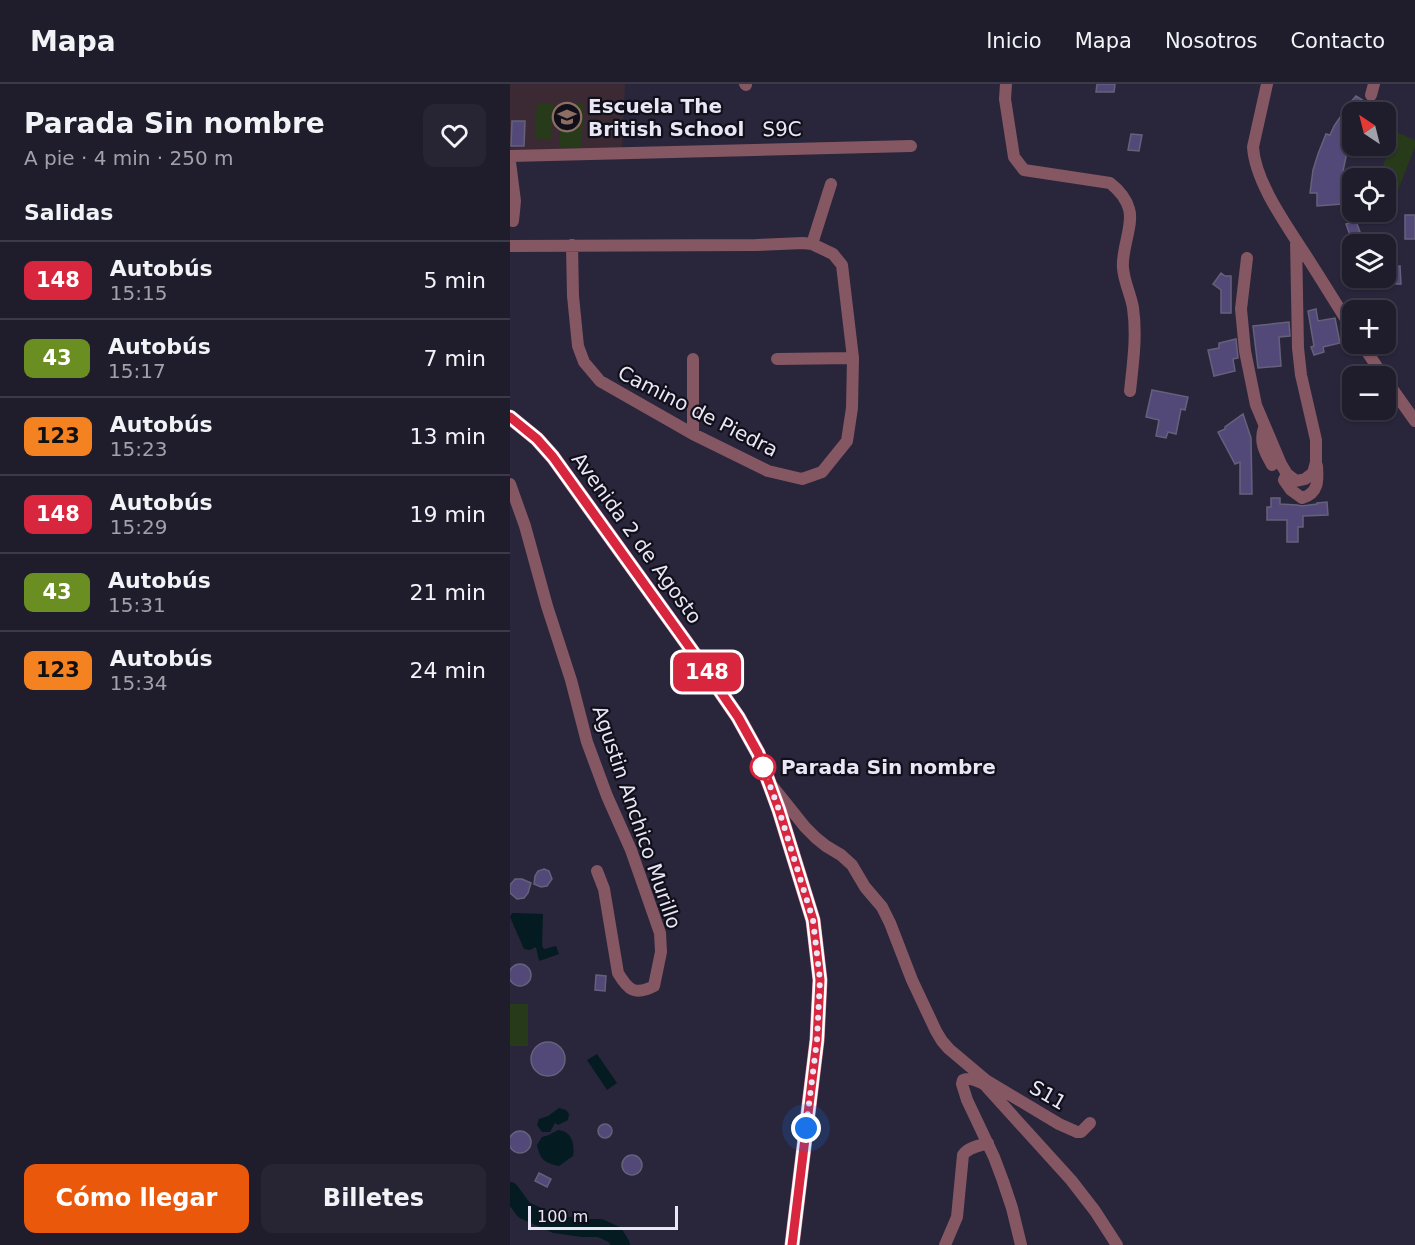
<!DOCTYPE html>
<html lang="es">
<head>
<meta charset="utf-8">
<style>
	:root { --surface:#1f1c2c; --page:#272534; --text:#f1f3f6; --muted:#a1a1a9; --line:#3c3a48; --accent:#ea580c }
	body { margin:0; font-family:"DejaVu Sans",sans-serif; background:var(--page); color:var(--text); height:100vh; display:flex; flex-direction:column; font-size:22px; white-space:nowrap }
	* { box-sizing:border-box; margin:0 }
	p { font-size:20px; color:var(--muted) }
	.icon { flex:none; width:33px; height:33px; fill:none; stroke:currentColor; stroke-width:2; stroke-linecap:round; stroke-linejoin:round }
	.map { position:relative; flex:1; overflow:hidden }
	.panel { display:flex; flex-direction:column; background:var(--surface); width:510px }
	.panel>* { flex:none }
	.badge { padding:0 12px; border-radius:9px; font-size:21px; line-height:39px }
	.needle { width:39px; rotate:325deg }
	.controls { position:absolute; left:832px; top:18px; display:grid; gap:12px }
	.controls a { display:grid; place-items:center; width:54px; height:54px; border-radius:12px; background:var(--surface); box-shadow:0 2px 4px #0004,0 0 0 2px var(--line); font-size:30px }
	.scale { position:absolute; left:18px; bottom:15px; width:150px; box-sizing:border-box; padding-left:6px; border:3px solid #e9e7f6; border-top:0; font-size:16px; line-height:21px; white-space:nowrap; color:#e9e7f6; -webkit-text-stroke:4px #11101a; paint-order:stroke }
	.you { position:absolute; width:30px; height:30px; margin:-15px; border:4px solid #fff; border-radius:50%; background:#1a73e8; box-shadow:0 0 0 9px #1a73e833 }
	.map>.badge { position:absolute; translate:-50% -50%; box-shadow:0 0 0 3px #fff }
	h2 { padding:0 24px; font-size:22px; line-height:54px }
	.round { display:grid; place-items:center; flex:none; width:63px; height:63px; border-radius:12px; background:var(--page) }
	.headline { display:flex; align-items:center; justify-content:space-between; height:102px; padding:0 24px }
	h1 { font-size:28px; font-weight:700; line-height:45px }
	.button { display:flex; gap:12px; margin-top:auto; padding:12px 24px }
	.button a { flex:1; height:69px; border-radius:12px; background:var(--accent); color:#fff; font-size:24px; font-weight:700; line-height:69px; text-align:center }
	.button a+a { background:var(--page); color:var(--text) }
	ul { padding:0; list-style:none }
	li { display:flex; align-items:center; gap:18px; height:78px; padding:0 24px; border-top:2px solid var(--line) }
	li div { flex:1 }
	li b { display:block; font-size:22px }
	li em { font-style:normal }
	li .badge { min-width:66px; font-weight:700; text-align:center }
	header { display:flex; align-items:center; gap:36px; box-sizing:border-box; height:84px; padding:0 30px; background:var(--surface); border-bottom:2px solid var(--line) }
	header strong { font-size:28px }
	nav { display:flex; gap:33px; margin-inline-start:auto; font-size:21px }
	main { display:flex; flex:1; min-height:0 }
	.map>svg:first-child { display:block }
	.education { fill:#3b2a33 }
	.green { fill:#273a19 }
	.water { fill:#051b22 }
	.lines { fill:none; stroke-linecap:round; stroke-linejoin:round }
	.river { stroke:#051b22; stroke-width:18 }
	.building { fill:#534979; stroke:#65617b; stroke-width:1.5 }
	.minor { stroke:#845763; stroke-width:12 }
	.major { stroke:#de839e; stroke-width:15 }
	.line-casing { stroke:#fff; stroke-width:14 }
	.line { stroke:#d7263d; stroke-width:9 }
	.walk { stroke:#e9e7f6; stroke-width:6; stroke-dasharray:0 10.8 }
	.stop-dot { fill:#fff; stroke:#d7263d; stroke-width:3 }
	.labels { text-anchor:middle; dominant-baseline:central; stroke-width:4.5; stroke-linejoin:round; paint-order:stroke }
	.poi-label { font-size:20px; font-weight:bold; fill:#e9e7f6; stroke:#11101a; text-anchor:start }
	.street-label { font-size:20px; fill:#e9e7f6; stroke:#11101a }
	.stop-label { font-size:20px; font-weight:bold; fill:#e9e7f6; stroke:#11101a; text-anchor:start }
</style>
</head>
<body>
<header>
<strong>Mapa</strong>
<nav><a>Inicio</a><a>Mapa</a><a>Nosotros</a><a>Contacto</a></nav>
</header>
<main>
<section class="panel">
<div class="headline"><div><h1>Parada Sin nombre</h1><p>A pie · 4 min · 250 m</p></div><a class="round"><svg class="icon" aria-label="heart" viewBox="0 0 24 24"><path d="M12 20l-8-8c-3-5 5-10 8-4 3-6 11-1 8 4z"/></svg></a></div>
<h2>Salidas</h2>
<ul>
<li><span class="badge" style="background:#d7263d;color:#fff">148</span><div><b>Autobús</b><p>15:15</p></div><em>5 min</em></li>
<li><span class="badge" style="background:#6b8e23;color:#fff">43</span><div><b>Autobús</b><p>15:17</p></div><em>7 min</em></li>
<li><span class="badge" style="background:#f58220;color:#111">123</span><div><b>Autobús</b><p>15:23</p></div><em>13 min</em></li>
<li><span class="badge" style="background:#d7263d;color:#fff">148</span><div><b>Autobús</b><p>15:29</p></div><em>19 min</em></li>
<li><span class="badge" style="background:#6b8e23;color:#fff">43</span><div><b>Autobús</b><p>15:31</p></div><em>21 min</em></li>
<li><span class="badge" style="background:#f58220;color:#111">123</span><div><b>Autobús</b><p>15:34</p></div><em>24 min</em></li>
</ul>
<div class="button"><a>Cómo llegar</a><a>Billetes</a></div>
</section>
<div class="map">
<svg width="905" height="1161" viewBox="0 0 905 1161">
	<rect width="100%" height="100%" fill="#29253b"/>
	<!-- education -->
	<path class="education" d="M0 0H115L112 66 0 67Z"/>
	<!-- green -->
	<path class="green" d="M27 19 44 20 41 56 25 54Z
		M52 19 74 20 71 64 49 63Z
		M886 48 905 56V63L888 106 876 101V94H868Z
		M0 920H18V962H0Z"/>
	<!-- water -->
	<path class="water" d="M2 829 33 830 32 862 34 865 46 862 49 870 29 877 26 863 20 866 14 865 0 833Z
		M87 970 107 999 97 1006 77 976Z
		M49 1024 56 1026 59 1030 58 1036 48 1041 45 1039 40 1048H32L27 1041 29 1035 38 1032Z
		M48 1046C62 1047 65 1060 63 1072L49 1082C35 1079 30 1076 27 1061L32 1053 39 1051Z"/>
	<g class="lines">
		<!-- river -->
		<path class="river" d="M0 1107 14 1126 45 1140 73 1144H90L105 1151 111 1161"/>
	</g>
	<!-- building -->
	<path class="building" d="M587 0H605L604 8H586Z
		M846 12 857 19 853 23 859 28H843V44L837 56 843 57V68H837L832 92 843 93V109H833L832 120 807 122V109H800L803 86 808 70 816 50 820 51 824 42 833 29 832 28Z
		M2 37H15L14 62H1Z
		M621 50 632 51 629 67 618 66Z
		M895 131H905V155H895Z
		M846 137 850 148 840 151 836 140Z
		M890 182 891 200H882L881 184Z
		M711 189 715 192H721V229H711V206L703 200Z
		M806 225 808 237 825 234 830 259 813 263 814 268 804 271 801 263 804 262 798 227Z
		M779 238 780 252 769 253 771 282 748 284 743 242Z
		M726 255 728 274 723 275 725 287 704 292 698 266 709 264V259Z
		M642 306 678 313 675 326 671 325 666 350 658 348 656 354 646 352 649 336 636 333Z
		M733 330 741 354 742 410H730V378L725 380 708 348 715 345V343Z
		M761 414H770V420L787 421 792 422 807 420V419L817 418 818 431 793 432V443H788V458H777V436H757V423H761Z
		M34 785 39 787 42 795 37 802 31 803 24 800 25 792 28 787Z
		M5 795H12L21 799 18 809 14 814 7 815 0 809V801Z
		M-1 891a11 11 0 1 1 22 0a11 11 0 1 1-22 0Z
		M86 891 96 892 95 907 85 906Z
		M21 975a17 17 0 1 1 34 0a17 17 0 1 1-34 0Z
		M88 1047a7 7 0 1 1 14 0a7 7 0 1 1-14 0Z
		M-1 1058a11 11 0 1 1 22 0a11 11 0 1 1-22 0Z
		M112 1081a10 10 0 1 1 20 0a10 10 0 1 1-20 0Z
		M29 1089 41 1095 37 1103 25 1097Z"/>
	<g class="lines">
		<!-- minor -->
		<path class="minor" d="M235 0 236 1
			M496 0 495 15 504 73 514 86 600 99C609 106 616 114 619 125 624 140 611 166 613 184 614 198 621 211 623 224 627 252 623 279 620 307
			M757 0 743 63C745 97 775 139 793 167 810 193 826 220 843 246
			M861 11 864 0
			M0 72 401 62
			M0 78 5 117 3 137
			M302 160 321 100
			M0 162 246 161 293 159 302 160 323 170 332 181 343 274 342 324 337 357 312 388 292 395 258 387 183 350 90 297 74 278 68 262 63 212 62 161
			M737 174 731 225 735 267 746 321 771 380 777 390 786 397 795 395 803 389 806 378V356L791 291 788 264 786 156
			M852 260 873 292
			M183 275V350
			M267 275 343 274
			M876 296 905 337
			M754 344C749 358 755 368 762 381
			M777 390 774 396 781 406 792 414C809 409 808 396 807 382
			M0 400 15 442 37 522 61 596 77 658 97 712 121 766 150 849 151 868 144 902C125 912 118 906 108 889L94 805 87 787
			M263 703 295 743 306 754 316 762 331 771 342 781 355 803 372 823 380 839 402 896 426 947 432 957 439 965 477 997 549 1040 567 1048H571L580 1039
			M435 1161 447 1133 453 1071C458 1063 469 1062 478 1059
			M511 1161 502 1124 493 1097 484 1073 457 1016 452 1000 453 996C461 993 467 997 474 1000L561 1096 585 1127 607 1161"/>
		<!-- major -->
		<path class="major" d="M0 333 27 355 43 373 188 575 228 633 248 669 269 726 303 836 310 896 307 956 282 1161"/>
	</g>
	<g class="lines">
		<!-- line casing -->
		<g class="line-casing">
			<path id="line" d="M0 333 27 355 43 373 188 575 228 633 248 669 269 726 303 836 310 896 307 956 282 1161"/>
		</g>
		<!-- line -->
		<use href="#line" class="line"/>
		<!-- walk -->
		<path class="walk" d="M253 683 269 726 303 836 310 896 307 956 296 1044"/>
	</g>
	<!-- icons -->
	<defs>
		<g id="school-ring" transform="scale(1.5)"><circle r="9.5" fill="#11101a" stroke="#8d6e63" stroke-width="1.5"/><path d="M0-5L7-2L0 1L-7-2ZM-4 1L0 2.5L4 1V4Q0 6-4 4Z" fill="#8d6e63"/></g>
	</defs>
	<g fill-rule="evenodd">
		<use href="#school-ring" x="57" y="33"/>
	</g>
	<!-- markers -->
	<circle class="stop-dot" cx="253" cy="683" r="12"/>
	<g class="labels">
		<!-- poi labels -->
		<g class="poi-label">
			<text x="78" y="22">Escuela The<tspan x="78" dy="23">British School</tspan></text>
		</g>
		<!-- street labels -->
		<g class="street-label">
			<text transform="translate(272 45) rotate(-1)">S9C</text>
			<text transform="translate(188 327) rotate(27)">Camino de Piedra</text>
			<text transform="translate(127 454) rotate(54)">Avenida 2 de Agosto</text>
			<text transform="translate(127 733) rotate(71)">Agustin Anchico Murillo</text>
			<text transform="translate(538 1011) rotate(30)">S11</text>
		</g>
		<!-- stop labels -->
		<g class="stop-label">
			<text x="271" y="683">Parada Sin nombre</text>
		</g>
	</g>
</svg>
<div class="controls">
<a><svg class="needle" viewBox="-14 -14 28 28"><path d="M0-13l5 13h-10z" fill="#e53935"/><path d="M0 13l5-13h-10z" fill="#a1a1a9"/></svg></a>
<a><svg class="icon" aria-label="locate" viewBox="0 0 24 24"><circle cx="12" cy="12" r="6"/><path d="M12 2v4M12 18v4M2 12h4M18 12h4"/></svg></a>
<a><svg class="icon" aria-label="layers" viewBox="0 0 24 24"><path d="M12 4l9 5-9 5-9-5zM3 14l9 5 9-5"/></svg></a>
<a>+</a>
<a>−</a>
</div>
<div class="scale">100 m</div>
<div class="you" style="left:296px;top:1044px"></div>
<b class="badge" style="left:197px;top:588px;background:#d7263d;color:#fff">148</b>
</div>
</main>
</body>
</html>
